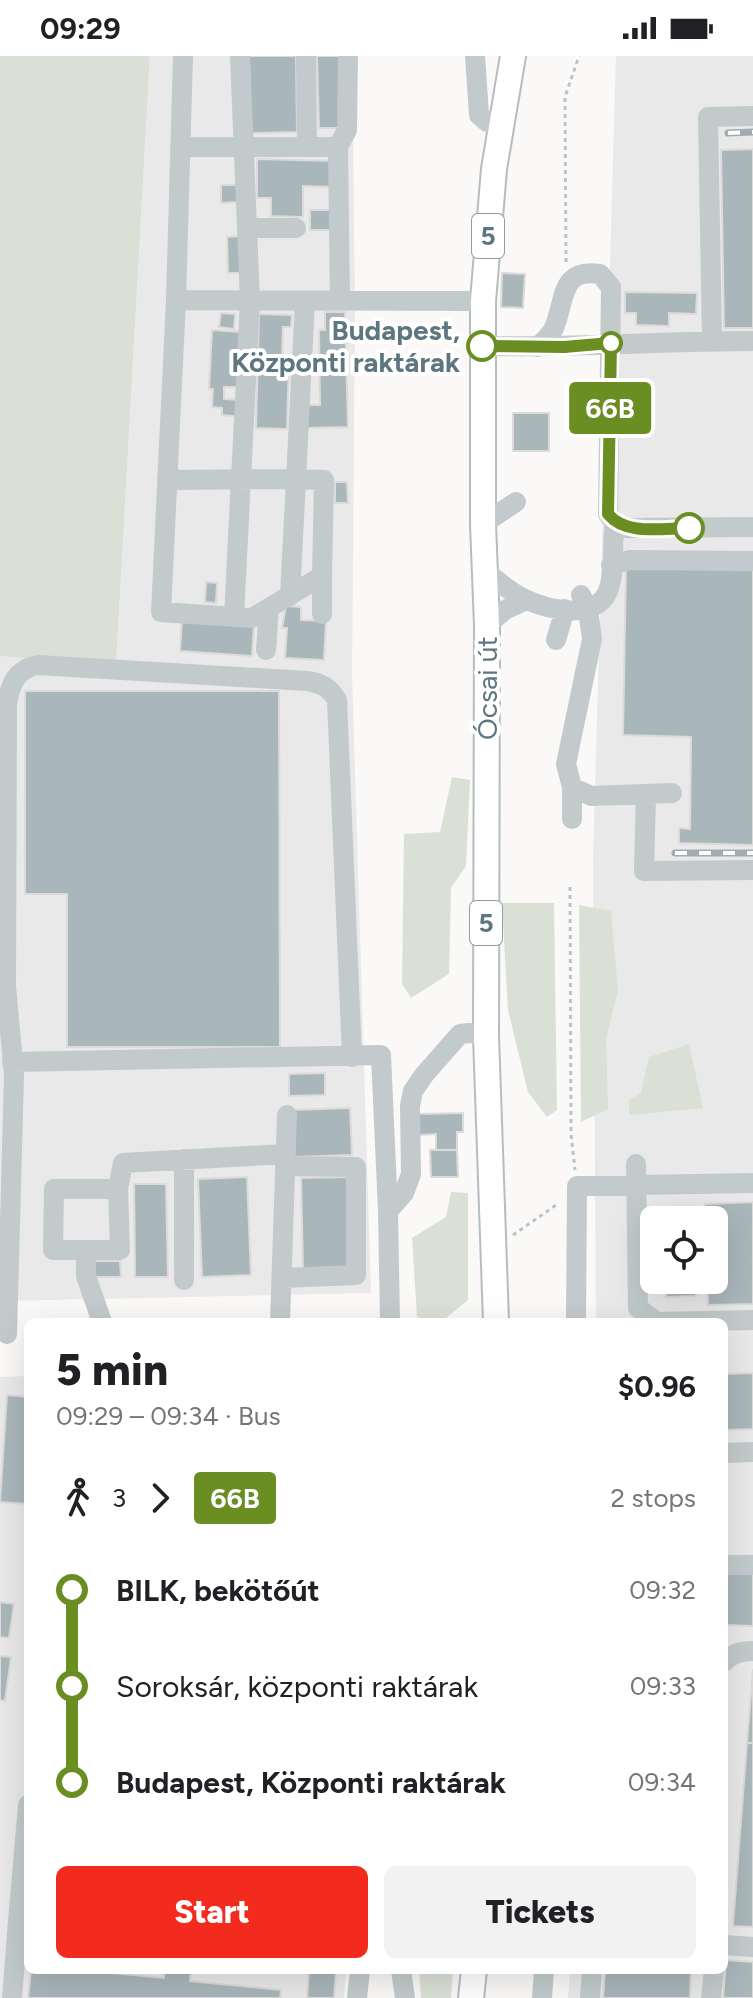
<!DOCTYPE html>
<html lang="en">
<head>
<meta charset="utf-8">
<style>
	:root { --surface:#fff; --page:#f2f2f2; --text:#202124; --muted:#757577; --accent:#f32b1e }
	body { margin:0; font-family:Figtree,sans-serif; background:var(--page); color:var(--text); height:100vh; display:flex; flex-direction:column; font-size:30px; white-space:nowrap }
	* { box-sizing:border-box; margin:0 }
	p { font-size:26px; color:var(--muted) }
	.icon { flex:none; width:44px; height:44px; fill:none; stroke:currentColor; stroke-width:2; stroke-linecap:round; stroke-linejoin:round }
	.map { position:relative; flex:1; overflow:hidden }
	.sheet { position:absolute; left:24px; top:1262px; width:704px; height:656px; display:flex; flex-direction:column; background:var(--surface); border-radius:12px; box-shadow:0 8px 32px #0002 }
	.sheet>* { flex:none }
	.badge { padding:0 16px; border-radius:6px; font-size:28px; line-height:52px }
	.fabs { position:absolute; left:640px; top:1150px; display:grid; gap:16px }
	.fabs a { display:grid; place-items:center; width:88px; height:88px; border-radius:12px; background:var(--surface); box-shadow:0 8px 32px #0002; font-size:40px }
	.map>.badge { position:absolute; translate:-50% -50%; box-shadow:0 0 0 4px #fff }
	.legs { display:flex; align-items:center; gap:12px; height:88px; padding:0 32px; font-size:26px }
	.legs p { margin-inline-start:auto }
	.headline { display:flex; align-items:center; justify-content:space-between; height:136px; padding:0 32px }
	h1 { font-size:44px; font-weight:800; line-height:60px }
	.button { display:flex; gap:16px; margin-top:auto; padding:16px 32px }
	.button a { flex:1; height:92px; border-radius:12px; background:var(--accent); color:#fff; font-size:32px; font-weight:800; line-height:92px; text-align:center }
	.button a+a { background:var(--page); color:var(--text) }
	ul { padding:0 32px; list-style:none }
	li { display:flex; align-items:center; gap:28px; height:96px; font-size:30px }
	li i { display:grid; place-items:center; width:12px; height:100%; margin:0 10px; background:currentColor }
	li i::after { content:''; width:20px; height:20px; margin:-10px; border:6px solid; border-radius:50%; background:var(--surface) }
	li p { margin-inline-start:auto }
	li:first-child i { background:linear-gradient(#0000 50%,currentColor 0) }
	li:last-child i { background:linear-gradient(currentColor 50%,#0000 0) }
	.status { display:flex; justify-content:space-between; align-items:center; height:56px; padding:0 40px; background:var(--surface); direction:ltr }
	.status svg { height:22px; fill:currentColor }
	.map>svg:first-child { display:block }
	.built { fill:#e8e9e8; fill-rule:evenodd }
	.green { fill:#dbe0d6 }
	.building { fill:#a9b6ba; stroke:#dcdbd9; stroke-width:2 }
	.lines { fill:none; stroke-linecap:round; stroke-linejoin:round }
	.major-casing { stroke:#b6bdc0; stroke-width:28 }
	.path { stroke:#bdc2c4; stroke-width:3; stroke-dasharray:4 4; stroke-linecap:butt }
	.minor { stroke:#c2cacc; stroke-width:20 }
	.major { stroke:#fff; stroke-width:24 }
	.rail-casing { stroke:#a1acb1; stroke-width:7 }
	.rail { stroke:#fff; stroke-width:4; stroke-dasharray:12; stroke-linecap:butt }
	.line-1-casing { stroke:#fff; stroke-width:18 }
	.line-1 { stroke:#6b8e23; stroke-width:12 }
	.stop-1-dot { fill:#fff; stroke:#6b8e23; stroke-width:4 }
	.labels { text-anchor:middle; dominant-baseline:central; stroke-width:8; stroke-linejoin:round; paint-order:stroke }
	.shield { fill:#fff; stroke:#8e9fa5; stroke-width:2 }
	.shield-label { font-size:26px; font-weight:bold; fill:#5e767f }
	.stop-label { font-size:28px; font-weight:bold; fill:#5e767f; stroke:#fff; text-anchor:end }
	.street-label { font-size:28px; fill:#5e767f; stroke:#fff }
</style>
</head>
<body>
<div class="status"><b>09:29</b><svg viewBox="0 0 49 12"><path d="M0 12V9h3v3zM5 12V6h3v6zM10 12V3h3v9zM15 12V0h3v12zM26 1h20v11H26zM47 4h2v5h-2z"/></svg></div>
<div class="map">
<svg width="753" height="1942" viewBox="0 0 753 1942">
	<rect width="100%" height="100%" fill="#faf9f7"/>
	<!-- built -->
	<path class="built" d="M150 0H352L355 251 352 618 371 1237 0 1245V600L116 609Z
		M616 0H753V1942H568L570 1914H724V1266H596L593 803ZM654 1164H714V1224H654Z
		M28 1320V1914H346L344 1942H0V1321Z"/>
	<!-- green -->
	<path class="green" d="M0 0H150L116 610 0 600Z
		M452 721 470 724 466 810 451 832 449 918 411 942 402 928 404 778 440 776Z
		M502 847H554L557 1054 547 1061 528 1036 508 954Z
		M579 849 611 855 618 934 606 983 608 1053 581 1066Z
		M689 988 703 1052 629 1059V1044L641 1037 649 1001Z
		M451 1136 468 1137V1244L441 1266 417 1261 412 1182 446 1161Z
		M419 1914H453L451 1942H421Z"/>
	<!-- building -->
	<path class="building" d="M249 0H296L297 76 251 77Z
		M317 0H344L345 72H319Z
		M753 93V272H724L721 94Z
		M257 103 335 105 334 131 303 130V161L271 160V142H257Z
		M221 129H238V146L221 147Z
		M310 154H333V174H310Z
		M244 180 245 217H228L227 181Z
		M502 217 525 218 523 252 501 251Z
		M625 236 697 237 696 258 669 257V270L636 269V257H625Z
		M325 256H345L348 371 303 372V349H320L319 274H325Z
		M221 257 235 258 234 273 219 271Z
		M259 258 292 259 291 271H283L282 304H289L287 373 256 372Z
		M212 274 241 276 238 331H224V343L243 344 242 361 222 359V352L212 351 213 333H209Z
		M513 357H549V395H513Z
		M335 426H347L348 447H335Z
		M626 510 753 513V789L679 787V772L690 773 691 681 623 679Z
		M206 526 217 527 216 547 205 546Z
		M286 550 301 551V564L326 565 324 604 285 602 287 572H282Z
		M182 563 254 569 252 600 180 595Z
		M25 635H279L280 991H67V838H25Z
		M325 1017V1039L289 1040V1018Z
		M350 1052 352 1099 293 1101 291 1054Z
		M463 1057V1076H457V1094H436V1078L418 1079V1058Z
		M430 1094H457L458 1121H431Z
		M247 1121 251 1219 202 1221 198 1123Z
		M347 1121 350 1212 303 1214 301 1122Z
		M134 1128H166L168 1221H135Z
		M753 1146V1248L708 1249 707 1224H714V1164H705V1148Z
		M694 1158V1164H664V1159Z
		M93 1205H120L121 1221H94Z
		M666 1224H695L696 1240 666 1241Z
		M753 1317V1373L724 1374V1318Z
		M7 1339 28 1341 27 1448 0 1446Z
		M724 1517H753V1570L724 1569Z
		M0 1546 14 1548 9 1582 0 1581Z
		M0 1600 11 1601 5 1645 0 1644Z
		M753 1613V1687H747Z
		M747 1687H753V1871L733 1870Z
		M726 1904 753 1906V1942H723Z
		M31 1914H79L164 1922V1914H191L190 1925 281 1934 280 1942H28Z
		M309 1914H336L334 1942H307Z
		M605 1914H691L690 1942H603Z"/>
	<g class="lines">
		<!-- major casing -->
		<g class="major-casing">
			<path id="major" d="M496 1266 486 980 487 569 483 468V245L494 113 513 0
				M471 1942 474 1914"/>
		</g>
		<!-- path -->
		<path class="path" d="M566 206 565 41 579 0
			M570 831 571 1078 575 1114
			M513 1179 559 1147"/>
		<!-- minor -->
		<path class="minor" d="M183 0 176 244 161 556 252 562 322 520 324 424 296 423 305 245
			M306 0 307 91
			M475 0 479 59 487 66 501 70
			M180 91H338
			M247 172H296
			M176 244 483 245
			M340 245 338 91 347 74 348 0
			M712 285 708 61 753 60
			M482 290C573 292 663 285 753 285
			M538 291C543 285 551 279 554 272 566 244 559 212 600 218L611 231 608 458 615 467 626 472 753 471
			M167 424 296 423 290 540
			M483 468 516 446
			M611 509 630 504 753 505
			M485 514C497 525 510 536 525 543 548 554 596 565 608 535 616 515 611 488 615 467
			M322 558V520
			M234 561 250 245 240 0
			M487 569 505 554 526 544
			M556 584 565 553
			M266 594 269 552
			M572 731 591 740 672 737
			M646 738 644 815 753 814
			M572 763V731L566 708 592 583 588 554 581 539
			M12 1006 381 999 388 1155 390 1266
			M636 1108 638 1252 657 1266 753 1264
			M54 1133H118L120 1194H53Z
			M118 1133 123 1107 285 1098
			M388 1155 404 1137 411 1118 410 1050 413 1035 424 1019 460 978 470 977 486 980
			M86 1194V1220L102 1266
			M282 1222 356 1219V1111L285 1110
			M184 1224V1103
			M280 1266 287 1059
			M576 1266 577 1130 753 1127
			M7 1278 14 1019 6 930 7 649C10 628 16 613 38 609L307 625C321 627 329 631 337 644L352 1001
			M724 1397 753 1396
			M724 1509H753
			M724 1606C733 1597 741 1595 753 1595
			M28 1749 18 1865 28 1866
			M724 1889 753 1891
			M401 1914 405 1942
			M12 1942 18 1865
			M357 1942 360 1914
			M542 1942 544 1914
			M590 1942 592 1914
			M711 1942 714 1914"/>
		<!-- major -->
		<use href="#major" class="major"/>
		<!-- rail casing -->
		<g class="rail-casing">
			<path id="rail" d="M728 77 753 76
				M675 797H753"/>
		</g>
		<!-- rail -->
		<use href="#rail" class="rail"/>
	</g>
	<g class="lines">
		<!-- line-1 casing -->
		<g class="line-1-casing">
			<path id="line-1" d="M482 290 564 291 611 287 608 458C626 480 662 472 689 472"/>
		</g>
		<!-- line-1 -->
		<use href="#line-1" class="line-1"/>
	</g>
	<!-- markers -->
	<g class="stop-1-dot">
		<circle cx="611" cy="287" r="10"/>
		<circle cx="482" cy="290" r="14"/>
		<circle cx="689" cy="472" r="14"/>
	</g>
	<g class="labels">
		<!-- shield labels -->
		<g class="shield">
			<rect x="472" y="158" width="32" height="44" rx="6"/>
			<rect x="470" y="845" width="32" height="44" rx="6"/>
		</g>
		<g class="shield-label">
			<text x="488" y="180">5</text>
			<text x="486" y="867">5</text>
		</g>
		<!-- stop labels -->
		<g class="stop-label">
			<text x="460" y="274">Budapest,<tspan x="460" dy="32">Központi raktárak</tspan></text>
		</g>
		<!-- street labels -->
		<g class="street-label">
			<text transform="translate(487 632) rotate(-90)">Ócsai út</text>
		</g>
	</g>
</svg>
<div class="fabs">
<a><svg class="icon" aria-label="locate" viewBox="0 0 24 24"><circle cx="12" cy="12" r="6"/><path d="M12 2v4M12 18v4M2 12h4M18 12h4"/></svg></a>
</div>
<b class="badge" style="left:610px;top:352px;background:#6b8e23;color:#fff">66B</b>
<section class="sheet">
<div class="headline"><div><h1>5 min</h1><p>09:29 – 09:34 · Bus</p></div><b>$0.96</b></div>
<div class="legs"><svg class="icon" aria-label="walk" viewBox="0 0 24 24"><circle cx="13" cy="4" r="2"/><path d="M13 8l-2 6 4 7M11 14l-3 7M7 12l3-4h3l4 4"/></svg>3<svg class="icon" aria-label="forward" viewBox="0 0 24 24"><path d="M9 5l7 7-7 7"/></svg><b class="badge" style="background:#6b8e23;color:#fff">66B</b><p>2 stops</p></div>
<ul>
<li><i style="color:#6b8e23"></i><b>BILK, bekötőút</b><p>09:32</p></li>
<li><i style="color:#6b8e23"></i><span>Soroksár, központi raktárak</span><p>09:33</p></li>
<li><i style="color:#6b8e23"></i><b>Budapest, Központi raktárak</b><p>09:34</p></li>
</ul>
<div class="button"><a>Start</a><a>Tickets</a></div>
</section>
</div>
</body>
</html>
